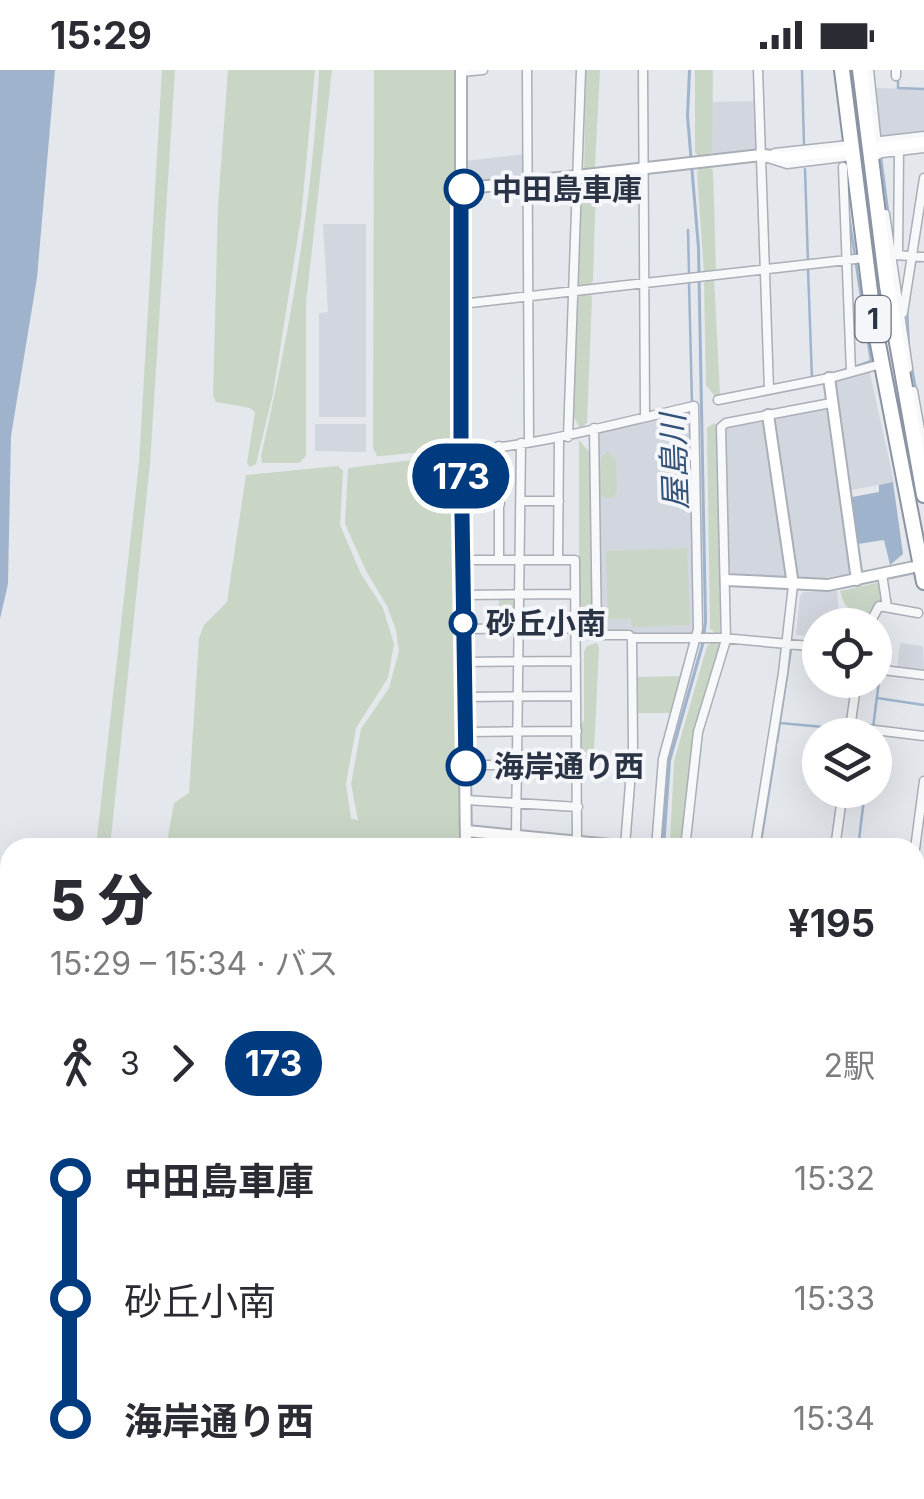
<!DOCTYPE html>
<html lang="ja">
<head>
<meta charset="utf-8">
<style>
	:root { --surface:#fff; --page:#f7f7f7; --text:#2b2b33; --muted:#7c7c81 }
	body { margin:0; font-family:Inter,"Noto Sans JP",sans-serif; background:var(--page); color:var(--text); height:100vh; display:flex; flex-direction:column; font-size:38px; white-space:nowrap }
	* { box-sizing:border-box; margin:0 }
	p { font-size:32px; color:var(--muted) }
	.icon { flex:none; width:55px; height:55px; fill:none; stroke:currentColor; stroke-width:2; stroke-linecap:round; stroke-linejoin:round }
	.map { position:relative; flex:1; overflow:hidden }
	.sheet { position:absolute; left:0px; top:768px; width:925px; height:662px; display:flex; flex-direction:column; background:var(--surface); border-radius:30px 30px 0 0; box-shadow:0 10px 40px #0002 }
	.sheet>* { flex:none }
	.badge { padding:0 20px; border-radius:32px; font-size:35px; line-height:65px }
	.fabs { position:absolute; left:802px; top:538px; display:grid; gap:20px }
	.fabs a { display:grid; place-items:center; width:90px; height:90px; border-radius:50%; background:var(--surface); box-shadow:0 10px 40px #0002; font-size:50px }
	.map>.badge { position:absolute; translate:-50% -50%; box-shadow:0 0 0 5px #fff }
	.legs { display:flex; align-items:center; gap:15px; height:110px; padding:0 50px; font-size:32px }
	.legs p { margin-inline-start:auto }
	.overview { display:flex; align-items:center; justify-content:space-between; height:170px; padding:0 50px }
	h1 { font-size:55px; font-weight:800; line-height:75px }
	ul { padding:0 50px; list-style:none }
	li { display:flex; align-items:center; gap:35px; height:120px; font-size:38px }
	li i { display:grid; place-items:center; width:15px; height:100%; margin:0 12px; background:currentColor }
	li i::after { content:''; width:25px; height:25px; margin:-12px; border:8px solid; border-radius:50%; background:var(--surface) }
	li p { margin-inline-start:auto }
	li:first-child i { background:linear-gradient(#0000 50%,currentColor 0) }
	li:last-child i { background:linear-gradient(currentColor 50%,#0000 0) }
	.status { display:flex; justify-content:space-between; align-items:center; height:70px; padding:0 50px; background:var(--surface); direction:ltr }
	.status svg { height:28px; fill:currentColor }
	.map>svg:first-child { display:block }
	.built { fill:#d2d6de }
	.green { fill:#c9d6c5 }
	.water { fill:#9fb4cc }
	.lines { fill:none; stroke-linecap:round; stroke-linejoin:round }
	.stream { stroke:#9fb4cc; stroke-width:2.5 }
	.street-casing { stroke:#a9aeb7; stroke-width:11 }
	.secondary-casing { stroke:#a9aeb7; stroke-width:14 }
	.highway-casing { stroke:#8b94a3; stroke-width:18 }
	.street { stroke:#f7f8fa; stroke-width:8 }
	.secondary { stroke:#fff; stroke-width:10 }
	.highway { stroke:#fff; stroke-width:14 }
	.line-1-casing { stroke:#fff; stroke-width:22 }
	.line-1 { stroke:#003b80; stroke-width:15 }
	.stop-1-dot { fill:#fff; stroke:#003b80; stroke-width:5 }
	.labels { text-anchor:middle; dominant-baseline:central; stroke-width:8; stroke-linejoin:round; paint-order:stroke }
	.shield { fill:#f4f6f9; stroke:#676e7b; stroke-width:2.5 }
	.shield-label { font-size:28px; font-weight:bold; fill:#2b3445 }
	.stop-label { font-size:30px; font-weight:bold; fill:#2b3445; stroke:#f4f6f9; text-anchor:start }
	.water-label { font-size:32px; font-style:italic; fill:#34527a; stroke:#f4f6f9 }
</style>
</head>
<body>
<div class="status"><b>15:29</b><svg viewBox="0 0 49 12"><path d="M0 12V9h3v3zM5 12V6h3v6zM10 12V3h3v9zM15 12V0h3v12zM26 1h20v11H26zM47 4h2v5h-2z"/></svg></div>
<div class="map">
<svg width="924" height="1429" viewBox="0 0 924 1429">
	<rect width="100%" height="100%" fill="#e4e7ec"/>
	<!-- built -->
	<path class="built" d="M875 18 924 19V64L880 67Z
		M757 31 759 81 712 87V32Z
		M524 84V109L468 115 465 113V91Z
		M323 154H366V347H319V243L328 242Z
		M869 299 894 412 851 420 863 502 817 509 732 503 728 500 724 358 838 334 836 310Z
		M692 339 696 565 599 562V359Z
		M315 354H366V382L315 381Z
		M837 521 840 555H820V567L796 565 800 526 803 522Z
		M900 573 923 576 924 600 921 603 897 600Z"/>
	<!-- green -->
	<path class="green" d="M162 0H175L150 394 110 777H96L139 393Z
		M228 0H315L301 147 273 324 256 394 250 397 247 393 255 342 250 338 216 332 213 326 218 135Z
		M319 0H332L306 233V386L299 393H262L261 386C290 260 313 129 319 0Z
		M374 0H456V373L451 379 382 386H377L373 378Z
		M586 0H600L595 96 593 101H584Z
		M695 0H713L712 82 709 87 700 88 695 82Z
		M710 96 713 101 716 199 704 203 697 103 700 97Z
		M593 109 596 113 593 211 589 217H577L580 116 584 110Z
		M714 207 720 325 716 328 706 315 704 213Z
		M589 222 592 227 587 353 580 359 572 343 576 229 579 223Z
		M714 353 717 356C720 425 724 494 720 562L717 564 710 559 707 358Z
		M579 370 589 382 592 393 593 564 588 571 581 564 579 555Z
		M608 382 616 391 617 420 614 428H603L599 420 601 387Z
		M453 385 461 777 166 778 174 733 189 723 199 568 204 555 227 532 246 405 338 396 343 401 340 455 361 504 383 538 394 574 388 608 356 658 346 714 351 749 358 750 351 714 361 659 389 618 399 581 396 560 387 536 366 501 345 454 348 398Z
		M687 478 690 555 632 557 631 549H608L606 481Z
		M881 512 883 534 877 533 869 546C850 541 845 540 840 521Z
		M499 527 515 528 514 555 498 556Z
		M712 572H719L721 577 696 661 682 771 677 775 670 774 674 691 707 576Z
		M597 573 599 578 593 702 584 705 580 701V657L584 650V582L587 576Z
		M684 606 673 643H636L637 607Z
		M43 1420H133L139 1429H50Z
		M197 1420H452V1429H202Z"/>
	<!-- water -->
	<path class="water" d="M0 0H55L37 208 11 366 8 514 0 549Z
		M688 0H691L689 46 700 178 707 552 704 575 671 691 665 777 661 778 668 690 701 574 704 552 697 178 686 46Z
		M893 412 903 484 890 495 884 470 858 474 852 427 879 422V415Z
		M0 827 10 875 9 995 0 1093Z"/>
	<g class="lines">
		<!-- stream -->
		<path class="stream" d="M802 0 804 76
			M898 10V18L924 19
			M584 13 585 0
			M881 88 888 142
			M805 99 808 192
			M848 140 855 186
			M688 160 689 204
			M808 199 812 309
			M689 213 692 334
			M907 238 909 280
			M911 293 916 320
			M854 297 871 291 856 194
			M834 303 847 299
			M586 358 627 348
			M877 628 924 635
			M780 653 845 659
			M873 658 880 603
			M777 672 791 579
			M760 778 776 678
			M858 778 865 720
			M750 1420 752 1429"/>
		<!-- street casing -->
		<g class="street-casing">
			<path id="street" d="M527 0 529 372
				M643 0 645 346
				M758 0 769 320
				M869 0 878 85
				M896 0V6
				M461 2 483 0
				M872 72 924 66
				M775 83 849 75
				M874 84 924 78
				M765 87 787 94 851 86
				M843 97 851 302
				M885 144 908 298
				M895 185 924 187
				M898 185 899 81
				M461 234 864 188
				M899 244 903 243 924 108
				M913 321 924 382
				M718 330 834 307 881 294
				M594 358 597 565H629L632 568 633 677 625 776
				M568 367 581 0
				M461 381C540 376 617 353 694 336L698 559 663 689 656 778
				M521 431H559
				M462 434H500
				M462 490H575L577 771
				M499 490V376
				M558 490 559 368
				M882 504 887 537
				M463 525 575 524
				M869 555 879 536 918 543
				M464 559 576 558
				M632 568H723L820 577
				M464 592 576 591
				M883 600 924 605
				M465 627 576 626
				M850 657 924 666
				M465 662 577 661
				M849 665 857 610
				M466 695H577
				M466 730 578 737
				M516 766 521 373
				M685 778 698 662 726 570 721 357 726 353 831 333
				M755 778 783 603 793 515
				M835 778 843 720
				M915 779 924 711
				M915 1013H924
				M915 1181H924
				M915 1340 924 1342
				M568 1420 569 1429
				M584 1420V1429
				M657 1420 661 1429
				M690 1420 693 1429
				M745 1420 748 1429
				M820 1420 822 1429
				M868 1429 870 1420"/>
		</g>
		<!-- secondary casing -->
		<g class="secondary-casing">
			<path id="secondary" d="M461 0V381L466 778
				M881 77 924 72
				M461 119 761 85 787 87 842 81
				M829 308 857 510
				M768 345 793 515
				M726 510 828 515 924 495
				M467 761 642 778
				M915 805 924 806
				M457 1420V1429"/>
		</g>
		<!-- highway casing -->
		<g class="highway-casing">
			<path id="highway" d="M842 0 874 253 924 512
				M860 0 887 216 924 425"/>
		</g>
		<!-- street -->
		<use href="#street" class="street"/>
		<!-- secondary -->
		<use href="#secondary" class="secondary"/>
		<!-- highway -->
		<use href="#highway" class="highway"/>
	</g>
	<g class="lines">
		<!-- line-1 casing -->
		<g class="line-1-casing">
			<path id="line-1" d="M464 119H461V381L466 696"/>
		</g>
		<!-- line-1 -->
		<use href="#line-1" class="line-1"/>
	</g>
	<!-- markers -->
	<g class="stop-1-dot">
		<circle cx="464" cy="119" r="18"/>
		<circle cx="463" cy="553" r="12"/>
		<circle cx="466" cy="696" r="18"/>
	</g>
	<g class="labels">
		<!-- shield labels -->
		<rect class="shield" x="855.5" y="226" width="35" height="46" rx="8"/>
		<g class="shield-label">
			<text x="873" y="249">1</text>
		</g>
		<!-- stop labels -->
		<g class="stop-label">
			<text x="492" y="119">中田島車庫</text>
			<text x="486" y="553">砂丘小南</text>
			<text x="494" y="696">海岸通り西</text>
		</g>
		<!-- water labels -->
		<g class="water-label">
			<text transform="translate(674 392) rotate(-92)">屋島川</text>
		</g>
	</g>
</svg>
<div class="fabs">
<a><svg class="icon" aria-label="locate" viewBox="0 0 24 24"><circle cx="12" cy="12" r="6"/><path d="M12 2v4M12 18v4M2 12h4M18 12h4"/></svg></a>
<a><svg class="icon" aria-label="layers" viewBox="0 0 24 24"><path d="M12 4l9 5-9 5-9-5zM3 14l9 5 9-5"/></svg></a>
</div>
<b class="badge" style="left:461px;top:406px;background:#003b80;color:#fff">173</b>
<section class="sheet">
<div class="overview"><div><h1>5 分</h1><p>15:29 – 15:34 · バス</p></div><b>¥195</b></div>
<div class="legs"><svg class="icon" aria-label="walk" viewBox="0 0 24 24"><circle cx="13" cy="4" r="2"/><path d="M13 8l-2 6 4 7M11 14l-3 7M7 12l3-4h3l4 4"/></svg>3<svg class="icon" aria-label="forward" viewBox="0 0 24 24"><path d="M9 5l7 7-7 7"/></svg><b class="badge" style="background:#003b80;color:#fff">173</b><p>2駅</p></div>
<ul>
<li><i style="color:#003b80"></i><b>中田島車庫</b><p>15:32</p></li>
<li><i style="color:#003b80"></i><span>砂丘小南</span><p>15:33</p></li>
<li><i style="color:#003b80"></i><b>海岸通り西</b><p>15:34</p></li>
</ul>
</section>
</div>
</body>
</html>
